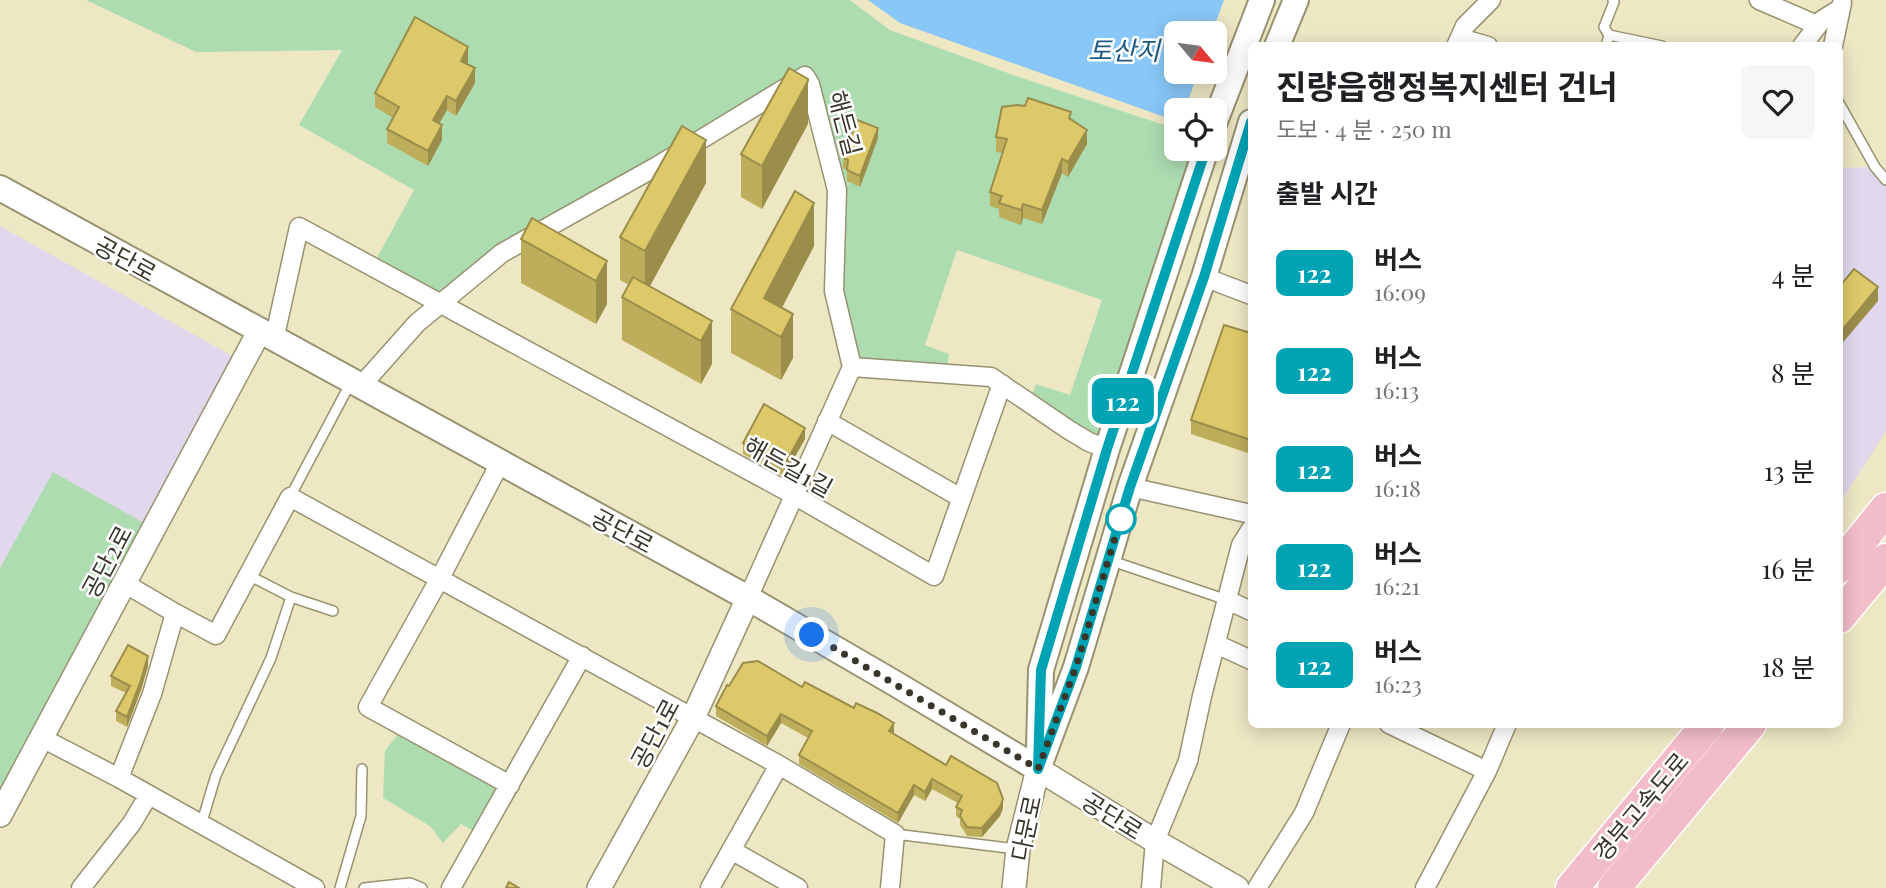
<!DOCTYPE html>
<html lang="ko">
<head>
<meta charset="utf-8">
<style>
	:root { --surface:#fff; --page:#f6f6f6; --text:#202124; --muted:#757577 }
	body { margin:0; font-family:"Playfair Display","Noto Sans KR",serif; background:var(--page); color:var(--text); height:100vh; display:flex; flex-direction:column; font-size:26px; white-space:nowrap }
	* { box-sizing:border-box; margin:0 }
	p { font-size:23px; color:var(--muted) }
	.icon { flex:none; width:38px; height:38px; fill:none; stroke:currentColor; stroke-width:2; stroke-linecap:round; stroke-linejoin:round }
	.map { position:relative; flex:1; overflow:hidden }
	.sheet { position:absolute; left:1248px; top:42px; width:595px; height:686px; display:flex; flex-direction:column; background:var(--surface); border-radius:10px; box-shadow:0 4px 18px #0003 }
	.sheet>* { flex:none }
	.badge { padding:0 14px; border-radius:10px; font-size:24px; line-height:46px }
	.needle { width:46px; rotate:119deg }
	.tools { position:absolute; left:1164px; top:21px; display:grid; gap:14px }
	.tools a { display:grid; place-items:center; width:63px; height:63px; border-radius:10px; background:var(--surface); box-shadow:0 4px 18px #0003; font-size:35px }
	.you { position:absolute; width:35px; height:35px; margin:-18px; border:5px solid #fff; border-radius:50%; background:#1a73e8; box-shadow:0 0 0 10px #1a73e833 }
	.map>.badge { position:absolute; translate:-50% -50%; box-shadow:0 0 0 4px #fff }
	h2 { padding:0 28px; font-size:26px; line-height:63px }
	.round { display:grid; place-items:center; flex:none; width:74px; height:74px; border-radius:10px; background:var(--page) }
	.overview { display:flex; align-items:center; justify-content:space-between; height:119px; padding:0 28px }
	h1 { font-size:33px; font-weight:700; line-height:52px }
	ul { padding:0; list-style:none }
	li { display:flex; align-items:center; gap:21px; height:98px; padding:0 28px }
	li div { flex:1 }
	li b { display:block; font-size:26px }
	li em { font-style:normal }
	li .badge { min-width:77px; font-weight:700; text-align:center }
	.map>svg:first-child { display:block }
	.industrial { fill:#e1d8ed }
	.green { fill:#aedcb1 }
	.water { fill:#88c7f7 }
	.lines { fill:none; stroke-linecap:round; stroke-linejoin:round }
	.service-casing { stroke:#989271; stroke-width:12 }
	.minor-casing { stroke:#989271; stroke-width:21 }
	.tertiary-casing { stroke:#989271; stroke-width:26 }
	.secondary-casing { stroke:#989271; stroke-width:28 }
	.motorway-casing { stroke:#fff; stroke-width:35 }
	.service { stroke:#fff; stroke-width:9 }
	.minor { stroke:#fff; stroke-width:18 }
	.tertiary { stroke:#fff; stroke-width:23 }
	.secondary { stroke:#fff; stroke-width:24 }
	.motorway { stroke:#f2bdc9; stroke-width:32 }
	.wall { fill:#bead5b }
	.shaded-wall { fill:#9b8d4a }
	.building { fill:#ddc96a; stroke:#9b8d4a; stroke-width:2 }
	.line-casing { stroke:#fff; stroke-width:16 }
	.line { stroke:#00a3b4; stroke-width:10 }
	.walk { stroke:#393629; stroke-width:7; stroke-dasharray:0 12.6 }
	.stop-dot { fill:#fff; stroke:#00a3b4; stroke-width:3.5 }
	.labels { text-anchor:middle; dominant-baseline:central; stroke-width:5; stroke-linejoin:round; paint-order:stroke }
	.street-label { font-size:24px; fill:#393629; stroke:#fff }
	.water-label { font-size:26px; font-style:italic; fill:#1f5a82; stroke:#fff }
</style>
</head>
<body>
<div class="map">
<svg width="1886" height="888" viewBox="0 0 1886 888">
	<rect width="100%" height="100%" fill="#eee7c4"/>
	<!-- industrial -->
	<path class="industrial" d="M1875 167 1886 180V431L1839 505V168Z
		M0 226 243 362 153 528 53 473 0 568Z"/>
	<!-- green -->
	<path class="green" d="M86 0H850L890 30 1013 75 1176 129V149H1206L1107 449 1029 403 1036 384 1070 395 1102 300 957 250 925 345 949 354 946 374 852 367 834 291 837 190 810 84 502 253 440 304 372 267 414 190 299 125 342 50 196 52Z
		M53 472 153 528 0 811V568Z
		M403 727 510 785 481 835 461 824 443 843 430 826 383 798 385 751Z"/>
	<!-- water -->
	<path class="water" d="M868 0H1224L1212 33H1176V72H1198L1185 110H1176V121L900 23Z"/>
	<g class="lines">
		<!-- service casing -->
		<g class="service-casing">
			<path id="service" d="M1609 35 1662 46
				M1606 46 1609 35 1604 27 1614 2 1613 0
				M1839 103 1875 167 1886 180
				M290 497 351 382
				M1109 560 1227 600
				M248 575 291 597 333 611
				M201 825 216 775 271 658 291 597
				M895 834 1016 849
				M340 888 361 816 362 769
				M364 888 410 883 422 888"/>
		</g>
		<!-- minor casing -->
		<g class="minor-casing">
			<path id="minor" d="M1759 0 1817 25
				M1460 38 1488 46
				M1456 46 1465 26 1491 0
				M1802 46 1822 20 1841 8
				M1833 46 1842 3
				M1204 277 1251 295
				M274 340 299 227 794 495 934 576 1002 384
				M852 367 991 377 1069 430 1089 442 1107 449
				M360 387 417 323 502 253 659 165 805 76 810 84 837 190 834 291 852 367
				M827 421 961 498
				M500 463 440 578 368 707 510 785
				M1130 487 1251 514
				M124 583 175 613
				M748 598 852 367
				M1227 600 1251 611
				M1216 644 1251 660
				M1389 724 1487 771
				M42 738 119 778 315 888
				M119 778 152 694 175 613 216 635 290 497 779 765
				M731 850 798 888
				M81 888 132 823 148 796
				M451 888 582 656
				M710 888 779 765 895 834 890 888
				M1151 888 1155 841 1188 761 1202 696 1241 545 1251 529
				M1257 888 1304 813 1341 724
				M1425 888 1487 771 1507 724"/>
		</g>
		<!-- tertiary casing -->
		<g class="tertiary-casing">
			<path id="tertiary" d="M0 815 259 332
				M599 888 693 718 748 598
				M1014 888 1018 849 1038 769 1155 841 1237 888"/>
		</g>
		<!-- secondary casing -->
		<g class="secondary-casing">
			<path id="secondary" d="M1277 46 1296 0
				M1214 124 1262 0
				M0 188 748 598 896 684 1038 769
				M1039 747 1041 670 1107 449 1206 149
				M1038 769 1076 667 1130 487 1204 277 1251 122"/>
		</g>
		<!-- motorway casing -->
		<g class="motorway-casing">
			<path id="motorway" d="M1839 567 1886 509
				M1839 617 1886 560
				M1572 888 1708 724
				M1614 888 1750 724"/>
		</g>
		<!-- service -->
		<use href="#service" class="service"/>
		<!-- minor -->
		<use href="#minor" class="minor"/>
		<!-- tertiary -->
		<use href="#tertiary" class="tertiary"/>
		<!-- secondary -->
		<use href="#secondary" class="secondary"/>
		<!-- motorway -->
		<use href="#motorway" class="motorway"/>
	</g>
	<!-- wall -->
	<path class="wall" d="M468 62 466 64 475 83 456 116 447 110 439 124 442 140 428 166 387 143V129L393 118 375 107V93Z
		M1071 119 1087 144 1068 177 1062 173 1042 224 1023 218 1021 225 999 217V209L990 206V192L1003 153 996 152V137Z
		M808 124 762 209 741 197V154Z
		M878 138 860 187 847 181V170L843 168V157Z
		M706 183 650 286 712 321V364L701 384 622 340V297L629 285 620 280V237Z
		M521 239 607 261V304L596 324 521 283Z
		M814 246 781 308 793 358 781 380 731 353V309Z
		M1251 333V454L1191 434V420Z
		M805 439 784 476 743 454V443Z
		M148 666 141 690 127 727 116 721V711L126 693 111 686V676Z
		M729 686 802 687 894 732 893 733 1003 808 1000 816 982 837 967 836 960 825V819L956 816V807L958 803 932 789 925 801 914 795 898 823 799 764V755L808 738 781 723 767 746 716 716V706Z"/>
	<!-- shaded-wall -->
	<path class="shaded-wall" d="M468 47V62L461 75V61Z
		M475 68V83L456 116V101Z
		M808 81V124L762 209V166Z
		M447 96V110L433 134V120Z
		M442 125V140L428 166V151Z
		M878 128V138L860 187V176Z
		M1087 130V144L1068 177V162Z
		M706 140V183L645 295V251Z
		M1062 159V173L1042 224V210Z
		M814 203V246L770 331 764 298Z
		M1023 204V218L1021 225V210Z
		M607 261V304L596 324V281Z
		M1878 287V301L1839 347V334Z
		M793 314V358L781 380V337Z
		M712 321V364L701 384V341Z
		M805 428V439L784 476V466Z
		M148 656V666L141 690 127 727V717Z
		M781 714V723L767 746V736Z
		M894 723V732L889 740V731Z
		M932 779V789L925 801V792Z
		M914 785V795L898 823V813Z
		M1003 799V808L1000 816 982 837V828Z"/>
	<!-- building -->
	<path class="building" d="M415 17 468 47 461 61 475 68 456 101 447 96 433 120 442 125 428 151 387 129 399 107 375 93Z
		M789 68 808 79V81L762 166 741 154Z
		M1028 98 1071 112 1069 118 1087 130 1068 162 1062 159 1042 210 1023 204 1021 210 999 203 1002 196 990 192 1007 139 996 137 1002 107 1017 105 1025 106Z
		M857 120 878 128 860 176 847 170 848 160 843 157Z
		M682 126 706 140 645 251 620 237Z
		M795 191 814 203 764 298 793 314 781 337 731 309Z
		M532 218 607 261 596 281 521 239Z
		M1854 269 1878 287 1839 334V287Z
		M633 277 712 321 701 341 622 297Z
		M1224 325 1251 333V440L1191 420Z
		M764 404 805 428 784 466 743 443Z
		M128 645 148 656 141 680 127 717 116 711 130 686 111 676Z
		M758 661 802 687 805 682 854 708 856 703 877 713 894 723 889 731 946 765 951 756 997 783 1003 799 1000 807 982 828 967 827 960 816 962 810 956 807 962 796 932 779 925 792 914 785 898 813 799 755 812 731 781 714 767 736 716 706 727 685 729 686 743 663Z
		M509 882 519 888H506Z"/>
	<g class="lines">
		<!-- line casing -->
		<g class="line-casing">
			<path id="line" d="M1206 149 1107 449 1041 670 1038 769 1076 667 1130 487 1204 277 1251 122"/>
		</g>
		<!-- line -->
		<use href="#line" class="line"/>
		<!-- walk -->
		<path class="walk" d="M812 635 1038 769 1076 667 1123 511 1121 519"/>
	</g>
	<!-- markers -->
	<circle class="stop-dot" cx="1121" cy="519" r="14"/>
	<g class="labels">
		<!-- street labels -->
		<g class="street-label">
			<text transform="translate(846 123) rotate(75)">해든길</text>
			<text transform="translate(126 258) rotate(29)">공단로</text>
			<text transform="translate(789 466) rotate(29)">해든길1길</text>
			<text transform="translate(623 530) rotate(28)">공단로</text>
			<text transform="translate(106 561) rotate(-62)">공단2로</text>
			<text transform="translate(654 733) rotate(-62)">공단1로</text>
			<text transform="translate(1640 806) rotate(-50)">경부고속도로</text>
			<text transform="translate(1113 815) rotate(32)">공단로</text>
			<text transform="translate(1025 828) rotate(-78)">다문로</text>
		</g>
		<!-- water labels -->
		<g class="water-label">
			<text x="1124" y="49">토산지</text>
		</g>
	</g>
</svg>
<div class="tools">
<a><svg class="needle" viewBox="-14 -14 28 28"><path d="M0-13l5 13h-10z" fill="#e53935"/><path d="M0 13l5-13h-10z" fill="#757577"/></svg></a>
<a><svg class="icon" aria-label="locate" viewBox="0 0 24 24"><circle cx="12" cy="12" r="6"/><path d="M12 2v4M12 18v4M2 12h4M18 12h4"/></svg></a>
</div>
<div class="you" style="left:812px;top:635px"></div>
<b class="badge" style="left:1123px;top:401px;background:#00a3b4;color:#fff">122</b>
<section class="sheet">
<div class="overview"><div><h1>진량읍행정복지센터 건너</h1><p>도보 · 4 분 · 250 m</p></div><a class="round"><svg class="icon" aria-label="heart" viewBox="0 0 24 24"><path d="M12 20l-8-8c-3-5 5-10 8-4 3-6 11-1 8 4z"/></svg></a></div>
<h2>출발 시간</h2>
<ul>
<li><span class="badge" style="background:#00a3b4;color:#fff">122</span><div><b>버스</b><p>16:09</p></div><em>4 분</em></li>
<li><span class="badge" style="background:#00a3b4;color:#fff">122</span><div><b>버스</b><p>16:13</p></div><em>8 분</em></li>
<li><span class="badge" style="background:#00a3b4;color:#fff">122</span><div><b>버스</b><p>16:18</p></div><em>13 분</em></li>
<li><span class="badge" style="background:#00a3b4;color:#fff">122</span><div><b>버스</b><p>16:21</p></div><em>16 분</em></li>
<li><span class="badge" style="background:#00a3b4;color:#fff">122</span><div><b>버스</b><p>16:23</p></div><em>18 분</em></li>
</ul>
</section>
</div>
</body>
</html>
